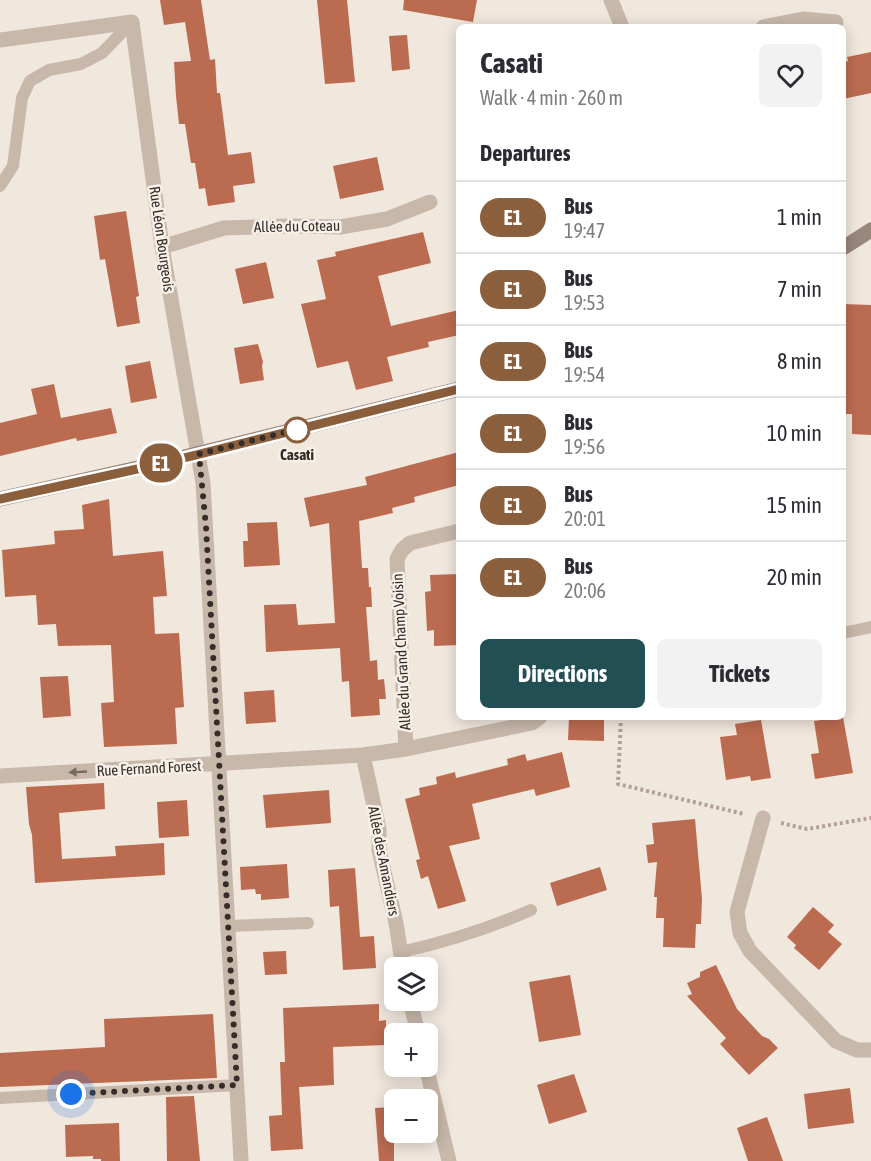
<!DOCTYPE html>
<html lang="en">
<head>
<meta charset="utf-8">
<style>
	:root { --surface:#fff; --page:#f2f2f3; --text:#2b2b33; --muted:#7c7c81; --line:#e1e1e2; --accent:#224f53 }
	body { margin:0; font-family:"Asap Condensed",sans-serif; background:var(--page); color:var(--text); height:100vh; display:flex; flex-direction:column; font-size:22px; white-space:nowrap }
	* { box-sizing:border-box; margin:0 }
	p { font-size:20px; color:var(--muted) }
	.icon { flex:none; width:33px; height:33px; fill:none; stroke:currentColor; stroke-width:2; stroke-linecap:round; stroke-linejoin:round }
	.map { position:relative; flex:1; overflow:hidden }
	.sheet { position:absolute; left:456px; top:24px; width:390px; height:696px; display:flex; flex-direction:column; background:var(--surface); border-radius:9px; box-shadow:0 3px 15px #0003 }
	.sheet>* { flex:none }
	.badge { padding:0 12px; border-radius:20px; font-size:21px; line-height:39px }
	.buttons { position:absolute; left:384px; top:957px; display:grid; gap:12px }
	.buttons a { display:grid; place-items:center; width:54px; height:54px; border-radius:9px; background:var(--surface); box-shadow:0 3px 15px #0003; font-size:30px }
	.you { position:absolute; width:30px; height:30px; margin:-15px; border:4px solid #fff; border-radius:50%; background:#1a73e8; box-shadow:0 0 0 9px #1a73e833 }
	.map>.badge { position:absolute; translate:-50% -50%; box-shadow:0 0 0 3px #fff }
	h2 { padding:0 24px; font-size:22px; line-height:54px }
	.round { display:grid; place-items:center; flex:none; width:63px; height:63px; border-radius:9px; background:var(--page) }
	.summary { display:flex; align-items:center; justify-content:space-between; height:102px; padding:0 24px }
	h1 { font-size:28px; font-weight:700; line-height:45px }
	.primary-button { display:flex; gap:12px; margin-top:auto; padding:12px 24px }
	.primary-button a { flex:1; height:69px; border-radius:9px; background:var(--accent); color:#fff; font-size:24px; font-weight:700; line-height:69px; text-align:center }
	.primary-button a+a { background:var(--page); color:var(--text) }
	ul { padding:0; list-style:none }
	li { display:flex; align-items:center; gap:18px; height:72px; padding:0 24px; border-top:2px solid var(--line) }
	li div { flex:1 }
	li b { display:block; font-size:22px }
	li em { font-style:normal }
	li .badge { min-width:66px; font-weight:700; text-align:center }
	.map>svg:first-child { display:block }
	.building { fill:#bb6b50 }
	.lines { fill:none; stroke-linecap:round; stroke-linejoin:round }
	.path { stroke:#b3a294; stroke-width:4; stroke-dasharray:3 3; stroke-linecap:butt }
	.service { stroke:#c7b8aa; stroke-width:12 }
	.minor { stroke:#c7b8aa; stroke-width:15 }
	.secondary { stroke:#9a877c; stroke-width:15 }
	.oneway { fill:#776c63 }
	.line-casing { stroke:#fff; stroke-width:14 }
	.line { stroke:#8b5e3c; stroke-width:9 }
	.walk { stroke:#352d29; stroke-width:6; stroke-dasharray:0 10.8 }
	.stop-dot { fill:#fff; stroke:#8b5e3c; stroke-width:3 }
	.labels { text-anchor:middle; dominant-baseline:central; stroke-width:5; stroke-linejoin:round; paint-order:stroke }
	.street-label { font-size:15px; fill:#352d29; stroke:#f8f1e9 }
	.stop-label { font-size:15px; font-weight:bold; fill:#352d29; stroke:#f8f1e9 }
</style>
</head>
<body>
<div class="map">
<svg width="871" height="1161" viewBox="0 0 871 1161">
	<rect width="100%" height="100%" fill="#f0e7dd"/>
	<!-- building -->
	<path class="building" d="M160 0H201L210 60 215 59 217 93H220L228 155 251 152 255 183 233 186 235 202 208 206 205 188 199 189 195 163H191L185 124H179L176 96 174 62 191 61 185 22 164 25Z
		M317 0H347L355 82 325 84Z
		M404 0H477L473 22 403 10Z
		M407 35 410 69 392 71 389 36Z
		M871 52V93L843 99V63L848 61 847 57Z
		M377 157 384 190 340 199 333 166Z
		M126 211 139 296 136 297 140 323 117 327 105 259 100 260 94 216Z
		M423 232 431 263 378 276 391 326 459 310V335L428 342 429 347 387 357 393 381 356 390 348 361 317 368 301 304 326 299 317 260 336 256 335 252Z
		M266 262 274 298 243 304 235 269Z
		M843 304 871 305V435L852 434V414H843Z
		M258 344 263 362 262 366 264 380 240 384 234 348Z
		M150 361 157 398 131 403 125 366Z
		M54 384 61 418 111 408 117 433 77 441 76 438 0 456V423L37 414 31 389Z
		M459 452V485L414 497 415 502 392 508 393 513 359 521 362 568H368L369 587H371L372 607H366L370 661 377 660 378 680 384 679 386 699H379L380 715 351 717 349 681 342 682 340 648 266 652 264 605 296 604 298 625 335 623 329 523 310 527 304 498 367 485 365 477Z
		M109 499 113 556 163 551 167 596 153 597 155 634 179 633 184 707 175 708 177 744 104 747 101 703 114 702 111 645 58 646 56 624 38 625 36 595 5 597 2 550 55 544 54 531 84 529 82 505Z
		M277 522 280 565 244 567 243 541H248L247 523Z
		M459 574V645L434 646V630L427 631 425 592 431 591 430 575Z
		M68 676 71 716 43 718 40 677Z
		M274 690 276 722 246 724 244 692Z
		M569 717H604V741L568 740Z
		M843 717 853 773 815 779 811 754 819 753 814 721Z
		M761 720 771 778 751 781 750 776 726 780 720 737 737 735 735 724Z
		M562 752 570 787 536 796 534 789 472 804 480 839 449 846 466 901 438 909 428 876 421 879 416 860 420 859 405 799 420 795 419 788 437 784 436 777 455 772 456 778 508 765 507 759 525 754 527 761Z
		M104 783 105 809 59 813 62 859 116 856 115 846 164 843 165 875 35 883 32 835 29 824 26 787Z
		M329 790 331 823 266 828 263 795Z
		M187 800 189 836 159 838 157 802Z
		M695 819 702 899 701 924H696L695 948 663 947 664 918H656L657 897H654L657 862 648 863 646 845 654 844 652 823Z
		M287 864 289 898 261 900V894H256L255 889 241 890 240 867Z
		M600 867 607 890 557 906 550 883Z
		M355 868 360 937 374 936 376 968 343 970 339 906 330 907 328 870Z
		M813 907 834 925 828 932 842 944 819 970 794 948 796 945 787 937Z
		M286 951 287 974 265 975 263 952Z
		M716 965 737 1009 762 1036 769 1039 778 1048 749 1075 720 1044 726 1038 687 996 692 994 687 983 700 977V972Z
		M570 975 581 1035 539 1042 529 982Z
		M379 1004V1021L386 1020V1045L333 1047 334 1085 299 1087 303 1149 271 1151 269 1116 282 1115 280 1062H285L283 1008Z
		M213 1014 217 1078 0 1087V1053L105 1047 104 1019Z
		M574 1074 587 1112 549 1124 537 1085Z
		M850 1088 854 1123 808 1129 804 1094Z
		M194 1096 200 1161H167L166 1097Z
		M394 1107V1161H379L375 1108Z
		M767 1117 783 1161H748L737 1128Z
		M119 1123 120 1161H101V1159H93V1156L66 1157 65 1125Z"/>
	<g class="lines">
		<!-- path -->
		<path class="path" d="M621 717 618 784 744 814
			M781 823 807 829 871 818"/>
		<!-- service -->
		<path class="service" d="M0 186 13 166 22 98 30 81 49 70 81 64 102 53 132 22
			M843 633 871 627
			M229 926 308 923
			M401 952C446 942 490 928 531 910
			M0 1098 237 1085"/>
		<!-- minor -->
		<path class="minor" d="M611 0 622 27
			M763 27 803 19 836 22
			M0 40 132 22 162 247 203 483 241 1161
			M162 247 224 228 291 226 340 227 387 219 430 202
			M406 749 397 559 402 550 410 543 459 531
			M363 755 379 829V850L396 923 403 968
			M0 776 363 755 406 749 532 723 540 717
			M763 818 737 912 740 933 750 951 836 1041 857 1050H871
			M410 1000 418 1034
			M426 1066 449 1161"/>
		<!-- secondary -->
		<path class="secondary" d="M843 248 871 230
			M0 499 160 463 459 389"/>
	</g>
	<!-- one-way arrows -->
	<defs><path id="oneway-solid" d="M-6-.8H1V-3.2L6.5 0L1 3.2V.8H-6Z" transform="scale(1.5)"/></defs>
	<use class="oneway" href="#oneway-solid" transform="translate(78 772) rotate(177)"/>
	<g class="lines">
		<!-- line casing -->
		<g class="line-casing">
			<path id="line" d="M0 499 160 464 459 389"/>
		</g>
		<!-- line -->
		<use href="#line" class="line"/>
		<!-- walk -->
		<path class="walk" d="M71 1094 237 1085 206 527 199 454 302 428 297 430"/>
	</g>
	<!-- markers -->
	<circle class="stop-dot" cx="297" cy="430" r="12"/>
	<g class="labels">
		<!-- street labels -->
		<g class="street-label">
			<text transform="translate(297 226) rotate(-1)">Allée du Coteau</text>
			<text transform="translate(162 239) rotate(82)">Rue Léon Bourgeois</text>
			<text transform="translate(401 652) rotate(-93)">Allée du Grand Champ Voisin</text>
			<text transform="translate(149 768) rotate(-3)">Rue Fernand Forest</text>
			<text transform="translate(384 861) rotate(79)">Allée des Amandiers</text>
		</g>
		<!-- stop labels -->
		<g class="stop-label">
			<text x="297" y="454">Casati</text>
		</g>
	</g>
</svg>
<div class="buttons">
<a><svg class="icon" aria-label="layers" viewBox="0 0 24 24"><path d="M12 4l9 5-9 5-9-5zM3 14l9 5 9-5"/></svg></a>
<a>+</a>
<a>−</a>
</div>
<div class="you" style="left:71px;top:1094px"></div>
<b class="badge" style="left:161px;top:463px;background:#8b5e3c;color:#fff">E1</b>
<section class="sheet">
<div class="summary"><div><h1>Casati</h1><p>Walk · 4 min · 260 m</p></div><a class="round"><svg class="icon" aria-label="heart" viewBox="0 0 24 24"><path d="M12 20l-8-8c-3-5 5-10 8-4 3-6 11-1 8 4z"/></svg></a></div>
<h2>Departures</h2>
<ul>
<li><span class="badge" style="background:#8b5e3c;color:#fff">E1</span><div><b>Bus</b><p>19:47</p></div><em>1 min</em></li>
<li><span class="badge" style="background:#8b5e3c;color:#fff">E1</span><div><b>Bus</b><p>19:53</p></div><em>7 min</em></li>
<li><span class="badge" style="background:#8b5e3c;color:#fff">E1</span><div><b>Bus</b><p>19:54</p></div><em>8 min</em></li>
<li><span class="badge" style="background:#8b5e3c;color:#fff">E1</span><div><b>Bus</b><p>19:56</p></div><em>10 min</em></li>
<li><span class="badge" style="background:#8b5e3c;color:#fff">E1</span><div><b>Bus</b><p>20:01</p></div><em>15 min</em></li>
<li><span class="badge" style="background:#8b5e3c;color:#fff">E1</span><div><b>Bus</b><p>20:06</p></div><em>20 min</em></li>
</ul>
<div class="primary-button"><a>Directions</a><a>Tickets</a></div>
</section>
</div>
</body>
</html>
